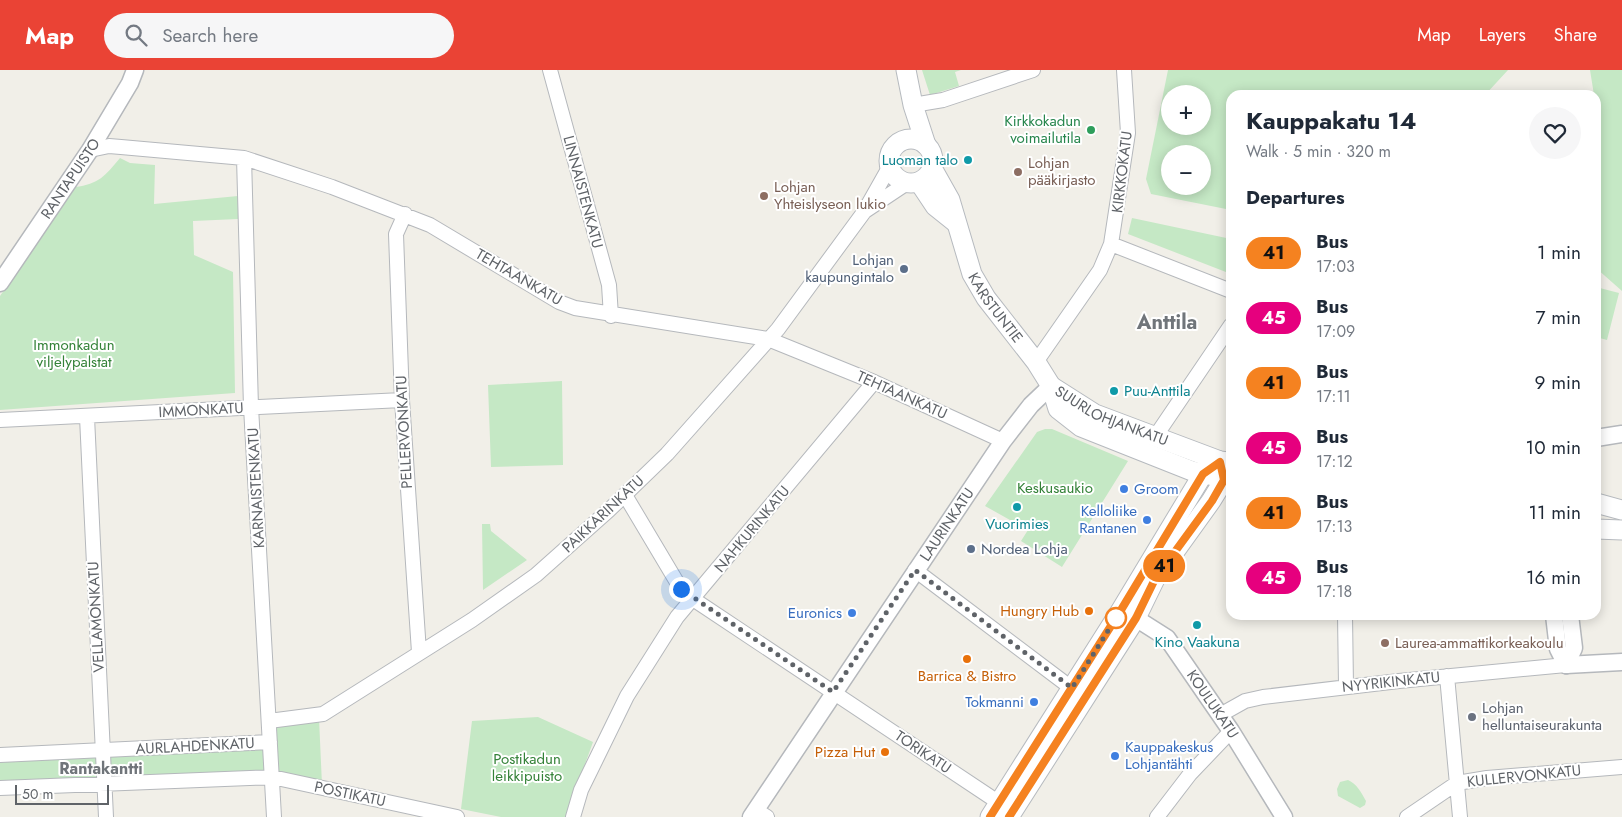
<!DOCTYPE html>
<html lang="en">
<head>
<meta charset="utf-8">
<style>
	:root { --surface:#fff; --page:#f6f6f7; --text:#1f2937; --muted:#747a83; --accent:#ea4335 }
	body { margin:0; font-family:Jost,sans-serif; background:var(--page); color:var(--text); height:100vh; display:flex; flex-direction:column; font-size:19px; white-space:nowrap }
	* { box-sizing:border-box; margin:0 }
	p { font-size:16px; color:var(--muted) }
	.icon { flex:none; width:28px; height:28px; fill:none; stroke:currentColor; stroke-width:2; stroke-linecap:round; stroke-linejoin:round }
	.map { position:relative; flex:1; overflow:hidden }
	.sheet { position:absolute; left:1226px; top:20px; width:375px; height:530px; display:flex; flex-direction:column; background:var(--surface); border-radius:15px; box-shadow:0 2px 12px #0003 }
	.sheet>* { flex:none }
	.badge { padding:0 10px; border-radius:16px; font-size:18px; line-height:32px }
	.fabs { position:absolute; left:1161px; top:15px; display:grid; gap:10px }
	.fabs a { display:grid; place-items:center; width:50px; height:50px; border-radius:50%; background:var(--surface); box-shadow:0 2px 12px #0003; font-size:25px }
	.scale { position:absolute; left:15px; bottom:12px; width:94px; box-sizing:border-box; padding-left:5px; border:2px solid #5f6368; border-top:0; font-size:14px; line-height:18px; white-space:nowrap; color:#5f6368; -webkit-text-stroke:4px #fff; paint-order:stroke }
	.you { position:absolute; width:25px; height:25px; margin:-12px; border:4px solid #fff; border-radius:50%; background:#1a73e8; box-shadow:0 0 0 8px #1a73e833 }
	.map>.badge { position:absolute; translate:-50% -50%; box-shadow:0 0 0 2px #fff }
	h2 { padding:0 20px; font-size:19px; line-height:45px }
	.round { display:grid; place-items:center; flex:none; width:52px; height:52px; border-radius:26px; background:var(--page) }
	.head { display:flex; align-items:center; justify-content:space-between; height:85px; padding:0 20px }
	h1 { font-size:24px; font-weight:700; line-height:38px }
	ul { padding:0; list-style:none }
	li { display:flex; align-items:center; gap:15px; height:65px; padding:0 20px }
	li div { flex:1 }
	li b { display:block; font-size:19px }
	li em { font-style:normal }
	li .badge { min-width:55px; font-weight:700; text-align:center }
	header { display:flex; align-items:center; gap:30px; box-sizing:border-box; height:70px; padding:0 25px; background:var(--accent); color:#fff }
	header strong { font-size:24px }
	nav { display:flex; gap:28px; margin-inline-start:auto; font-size:18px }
	.search { width:350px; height:45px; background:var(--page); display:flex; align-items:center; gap:12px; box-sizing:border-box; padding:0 18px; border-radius:28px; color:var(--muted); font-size:19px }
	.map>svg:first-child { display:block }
	.green { fill:#c5e8c5; fill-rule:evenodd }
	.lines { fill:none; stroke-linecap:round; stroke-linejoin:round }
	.minor-casing { stroke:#b5b8bc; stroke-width:16 }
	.tertiary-casing { stroke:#b5b8bc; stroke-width:19 }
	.secondary-casing { stroke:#b6babf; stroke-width:21 }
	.minor { stroke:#fff; stroke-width:14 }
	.tertiary { stroke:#fff; stroke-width:16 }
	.secondary { stroke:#fff; stroke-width:19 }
	.line-casing { stroke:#fff; stroke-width:11 }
	.line { stroke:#f58220; stroke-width:8 }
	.walk { stroke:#5f6368; stroke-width:5; stroke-dasharray:0 9 }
	.leisure-dot { fill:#2e9e5b; stroke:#fff; stroke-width:2 }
	.culture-dot { fill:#0f9aa8; stroke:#fff; stroke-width:2 }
	.education-dot { fill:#8d6e63; stroke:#fff; stroke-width:2 }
	.service-dot { fill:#5c6f8a; stroke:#fff; stroke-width:2 }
	.shop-dot { fill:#3f7fe0; stroke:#fff; stroke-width:2 }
	.food-dot { fill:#e8710a; stroke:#fff; stroke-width:2 }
	.stop-dot { fill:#fff; stroke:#f58220; stroke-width:2.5 }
	.worship-dot { fill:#6b7280; stroke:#fff; stroke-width:2 }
	.labels { text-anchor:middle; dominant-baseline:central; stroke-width:4; stroke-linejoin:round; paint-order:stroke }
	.leisure-label { font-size:15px; fill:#27864d; stroke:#fff; text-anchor:end }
	.culture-label { font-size:15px; fill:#0d838f; stroke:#fff }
	.education-label { font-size:15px; fill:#785e54; stroke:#fff; text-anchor:start }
	.street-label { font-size:15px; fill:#5f6368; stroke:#fff }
	.service-label { font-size:15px; fill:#4e5e75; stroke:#fff; text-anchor:end }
	.park-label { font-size:15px; fill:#348238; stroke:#fff }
	.shop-label { font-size:15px; fill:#366cbe; stroke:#fff; text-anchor:end }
	.food-label { font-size:15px; fill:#c56008; stroke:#fff; text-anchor:end }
	.worship-label { font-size:15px; fill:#5b616d; stroke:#fff; text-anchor:start }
	.neighbourhood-label { font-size:16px; font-weight:bold; fill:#70757a; stroke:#fff }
	.district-label { font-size:20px; font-weight:bold; fill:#70757a; stroke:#fff }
</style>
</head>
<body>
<header>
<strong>Map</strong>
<div class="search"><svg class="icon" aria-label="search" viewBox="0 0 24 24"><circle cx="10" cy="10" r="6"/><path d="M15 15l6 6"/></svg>Search here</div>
<nav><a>Map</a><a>Layers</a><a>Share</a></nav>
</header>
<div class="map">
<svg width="1622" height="747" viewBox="0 0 1622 747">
	<rect width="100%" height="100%" fill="#f1efe8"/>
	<!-- green -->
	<path class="green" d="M922 0H961L955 2 959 16 930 25Z
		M1168 0H1508L1485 25H1231V140L1151 124 1146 109ZM1170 24H1202V56H1170ZM1170 84H1202V116H1170Z
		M1590 0H1622V221L1596 198V25H1594Z
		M120 88 130 93 155 95 154 134 238 126V149L193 151 194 185 233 202 235 323 0 340V226L75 117C99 114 105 106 120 88Z
		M1132 148 1231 169V204L1128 164Z
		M1596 217 1619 223 1607 270 1596 267Z
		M562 311 563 395 491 397 488 315Z
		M1045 359H1052L1128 391 1062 497 1021 471 1028 460 985 436 1037 362Z
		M482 454H490L491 461 527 490 483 520Z
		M538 647 593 672 566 747H501L461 739 472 651Z
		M319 648 322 715 275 704 272 655Z
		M265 676 266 702 0 715V688Z
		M1348 710C1357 714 1361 722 1366 731L1365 735 1360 738 1338 726 1337 719 1340 712Z"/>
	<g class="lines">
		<!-- minor casing -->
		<g class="minor-casing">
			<path id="minor" d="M550 0 609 215 611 246
				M913 35 943 30 1033 0
				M90 80 109 76 121 77 244 88 332 117 430 155 559 232 575 238 768 269 874 312 1003 371
				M244 88 251 337 274 747
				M865 141 907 113
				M405 144 396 164 402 330 419 582
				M1111 174 1231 221
				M1036 292 1100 200 1111 174 1128 63 1124 0
				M87 347 106 747
				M0 350 402 330
				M1155 367 1231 255
				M625 425 681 519 693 529 1007 738
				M915 500 1078 623
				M1345 545 1346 616
				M1447 606 1460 747
				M1220 645 1245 631 1263 627 1399 611 1566 595
				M269 651 323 644 472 550 536 505 609 440 667 384 778 259 864 142 890 96
				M0 685 270 672
				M0 718 272 707 457 747
				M756 740 767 747
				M573 747 581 720 627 626 677 547 874 312
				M1157 747 1190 704 1231 661
				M1407 747 1457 713 1487 708 1622 697"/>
		</g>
		<!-- tertiary casing -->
		<g class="tertiary-casing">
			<g id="tertiary">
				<path id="s1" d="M0 213 90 80 130 13 135 0"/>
				<path d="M1596 368 1622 364"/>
				<path id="s2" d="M1126 542 1167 568 1231 661 1284 747"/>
				<path d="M1554 545 1558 579 1566 595"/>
				<path d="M1566 595 1622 592"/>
				<path d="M1566 595 1574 578 1570 545"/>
				<path id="s3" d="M751 747 1003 371 1031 335 1051 316"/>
			</g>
		</g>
		<!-- secondary casing -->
		<g class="secondary-casing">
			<g id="secondary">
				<path d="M906 0 913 35 926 75"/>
				<circle cx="911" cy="91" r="22"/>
				<path id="s4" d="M932 98 950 130 972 204 986 228 1036 292 1051 316 1058 339 1081 357 1192 401 1231 410"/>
				<path d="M919 112 935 136 955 152"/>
				<path id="s5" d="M1051 316 1095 344 1220 391 1228 392"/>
				<path d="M1596 433 1622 440"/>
				<path d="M1596 459 1622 460"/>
				<path d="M990 747 1121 540 1203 404 1220 391"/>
				<path d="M1009 747 1136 548 1155 509 1211 431 1224 410 1221 399"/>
			</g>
		</g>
		<!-- minor -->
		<use href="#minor" class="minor"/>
		<!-- tertiary -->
		<use href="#tertiary" class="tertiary"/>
		<!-- secondary -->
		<use href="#secondary" class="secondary"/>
	</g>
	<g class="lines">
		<!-- line casing -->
		<g class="line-casing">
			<path id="line" d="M990 747 1121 540 1203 404 1220 392 1224 410 1212 431 1155 509 1136 548 1009 747"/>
		</g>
		<!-- line -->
		<use href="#line" class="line"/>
		<!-- walk -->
		<path class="walk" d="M681 519 833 622 915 500 1072 618 1116 548"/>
	</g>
	<!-- markers -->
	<circle class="leisure-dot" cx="1091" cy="60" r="5"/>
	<g class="culture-dot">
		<circle cx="968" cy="90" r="5"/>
		<circle cx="1114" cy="321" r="5"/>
		<circle cx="1017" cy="437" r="5"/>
		<circle cx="1197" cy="555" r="5"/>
	</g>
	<g class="education-dot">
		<circle cx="1018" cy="102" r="5"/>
		<circle cx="764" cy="126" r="5"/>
		<circle cx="1385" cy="573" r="5"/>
	</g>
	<g class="service-dot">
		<circle cx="904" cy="199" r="5"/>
		<circle cx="971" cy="479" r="5"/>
	</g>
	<g class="shop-dot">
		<circle cx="1124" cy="419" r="5"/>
		<circle cx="1147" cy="450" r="5"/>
		<circle cx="852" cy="543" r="5"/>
		<circle cx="1034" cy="632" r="5"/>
		<circle cx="1115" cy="686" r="5"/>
	</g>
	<g class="food-dot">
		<circle cx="1089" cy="541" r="5"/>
		<circle cx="967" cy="589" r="5"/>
		<circle cx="885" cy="682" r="5"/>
	</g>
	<circle class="stop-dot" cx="1116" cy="548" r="10"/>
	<circle class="worship-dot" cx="1472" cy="647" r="5"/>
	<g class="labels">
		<!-- leisure labels -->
		<g class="leisure-label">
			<text x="1081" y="51">Kirkkokadun<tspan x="1081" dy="17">voimailutila</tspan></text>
		</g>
		<!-- culture labels -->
		<g class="culture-label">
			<text x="958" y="90" text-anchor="end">Luoman talo</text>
			<text x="1124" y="321" text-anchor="start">Puu-Anttila</text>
			<text x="1017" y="454">Vuorimies</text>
			<text x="1197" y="572">Kino Vaakuna</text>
		</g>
		<!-- education labels -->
		<g class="education-label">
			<text x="1028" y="93">Lohjan<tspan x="1028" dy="17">pääkirjasto</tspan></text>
			<text x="774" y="117">Lohjan<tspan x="774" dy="17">Yhteislyseon lukio</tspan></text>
			<text x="1395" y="573">Laurea-ammattikorkeakoulu</text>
		</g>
		<!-- street labels -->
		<g class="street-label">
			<text transform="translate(1122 102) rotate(-83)">KIRKKOKATU</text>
			<text stroke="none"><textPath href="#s1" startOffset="126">RANTAPUISTO</textPath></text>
			<text transform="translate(583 122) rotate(75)">LINNAISTENKATU</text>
			<text transform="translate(519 207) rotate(30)">TEHTAANKATU</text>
			<text stroke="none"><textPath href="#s4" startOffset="155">KARSTUNTIE</textPath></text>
			<text transform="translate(902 325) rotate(24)">TEHTAANKATU</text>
			<text transform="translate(201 340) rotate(-3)">IMMONKATU</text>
			<text stroke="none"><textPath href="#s5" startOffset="68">SUURLOHJANKATU</textPath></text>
			<text transform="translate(404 362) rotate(-93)">PELLERVONKATU</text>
			<text transform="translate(256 418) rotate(-93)">KARNAISTENKATU</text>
			<text transform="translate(603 444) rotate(-43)">PAIKKARINKATU</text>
			<text stroke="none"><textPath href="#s3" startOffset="352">LAURINKATU</textPath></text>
			<text transform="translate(752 459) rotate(-50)">NAHKURINKATU</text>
			<text transform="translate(96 547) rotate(-93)">VELLAMONKATU</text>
			<text transform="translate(1391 612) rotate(-6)">NYYRIKINKATU</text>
			<text stroke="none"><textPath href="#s2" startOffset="129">KOULUKATU</textPath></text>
			<text transform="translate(195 676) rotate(-3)">AURLAHDENKATU</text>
			<text transform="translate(923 682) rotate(34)">TORIKATU</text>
			<text transform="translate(1524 706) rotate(-6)">KULLERVONKATU</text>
			<text transform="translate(350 724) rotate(12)">POSTIKATU</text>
		</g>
		<!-- service labels -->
		<g class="service-label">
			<text x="894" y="190">Lohjan<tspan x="894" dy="17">kaupungintalo</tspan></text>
			<text x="981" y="479" text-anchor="start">Nordea Lohja</text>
		</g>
		<!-- park labels -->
		<g class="park-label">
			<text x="74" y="275">Immonkadun<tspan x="74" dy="17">viljelypalstat</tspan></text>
			<text x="1055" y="418">Keskusaukio</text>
			<text x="527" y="689">Postikadun<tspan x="527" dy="17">leikkipuisto</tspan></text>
		</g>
		<!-- shop labels -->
		<g class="shop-label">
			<text x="1134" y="419" text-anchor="start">Groom</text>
			<text x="1137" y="441">Kelloliike<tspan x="1137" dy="17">Rantanen</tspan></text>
			<text x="842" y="543">Euronics</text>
			<text x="1024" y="632">Tokmanni</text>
			<text x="1125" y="677" text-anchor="start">Kauppakeskus<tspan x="1125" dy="17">Lohjantähti</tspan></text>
		</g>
		<!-- food labels -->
		<g class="food-label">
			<text x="1079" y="541">Hungry Hub</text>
			<text x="967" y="606" text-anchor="middle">Barrica &amp; Bistro</text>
			<text x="875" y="682">Pizza Hut</text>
		</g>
		<!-- worship labels -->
		<g class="worship-label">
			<text x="1482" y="638">Lohjan<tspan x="1482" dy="17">helluntaiseurakunta</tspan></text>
		</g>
		<!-- neighbourhood labels -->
		<g class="neighbourhood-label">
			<text x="101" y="698">Rantakantti</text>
		</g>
		<!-- district labels -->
		<g class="district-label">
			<text x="1167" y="252">Anttila</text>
		</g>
	</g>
</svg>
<div class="fabs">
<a>+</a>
<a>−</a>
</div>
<div class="scale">50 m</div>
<div class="you" style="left:681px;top:519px"></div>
<b class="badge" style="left:1164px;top:496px;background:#f58220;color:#111">41</b>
<section class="sheet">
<div class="head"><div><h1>Kauppakatu 14</h1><p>Walk · 5 min · 320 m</p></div><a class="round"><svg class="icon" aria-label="heart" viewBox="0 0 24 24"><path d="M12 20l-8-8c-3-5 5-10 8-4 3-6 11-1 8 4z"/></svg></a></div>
<h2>Departures</h2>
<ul>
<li><span class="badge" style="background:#f58220;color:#111">41</span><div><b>Bus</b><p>17:03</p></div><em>1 min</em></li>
<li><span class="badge" style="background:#e6007e;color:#fff">45</span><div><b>Bus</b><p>17:09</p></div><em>7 min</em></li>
<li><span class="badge" style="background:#f58220;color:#111">41</span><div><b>Bus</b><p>17:11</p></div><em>9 min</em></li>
<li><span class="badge" style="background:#e6007e;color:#fff">45</span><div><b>Bus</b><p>17:12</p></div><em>10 min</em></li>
<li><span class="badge" style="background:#f58220;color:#111">41</span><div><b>Bus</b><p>17:13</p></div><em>11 min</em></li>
<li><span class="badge" style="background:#e6007e;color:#fff">45</span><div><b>Bus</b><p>17:18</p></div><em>16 min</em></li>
</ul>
</section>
</div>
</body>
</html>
